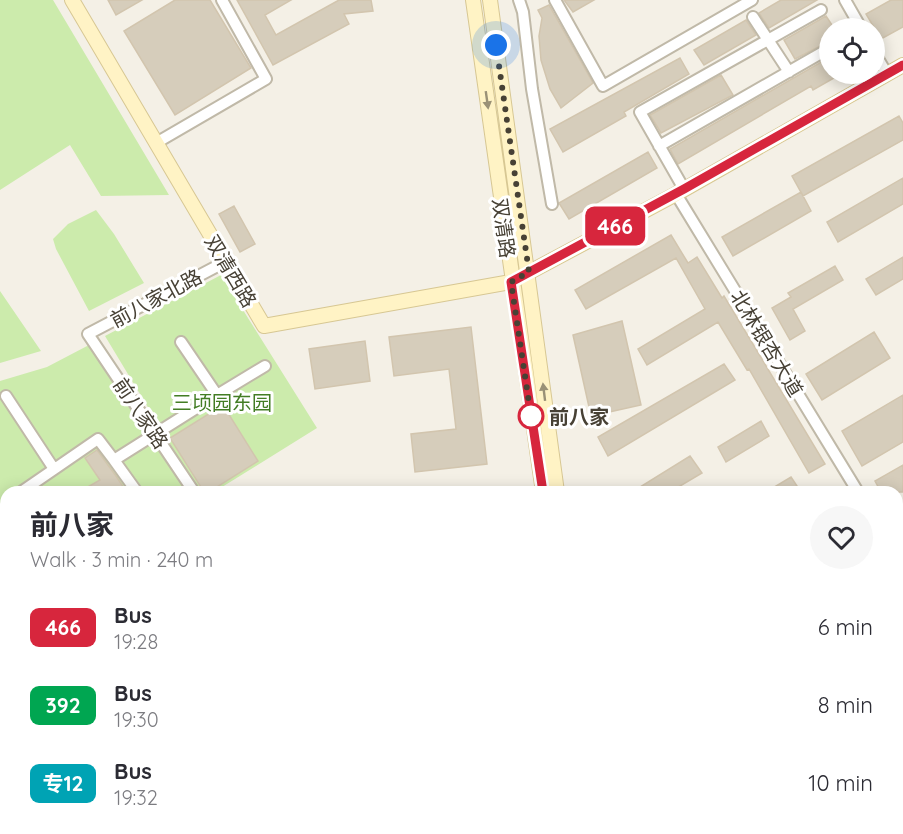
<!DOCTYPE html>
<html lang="en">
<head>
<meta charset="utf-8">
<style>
	:root { --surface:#fff; --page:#f7f7f7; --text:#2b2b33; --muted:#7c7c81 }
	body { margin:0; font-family:Quicksand,"Noto Sans SC",sans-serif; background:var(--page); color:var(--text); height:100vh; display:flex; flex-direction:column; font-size:22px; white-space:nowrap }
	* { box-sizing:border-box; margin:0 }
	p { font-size:20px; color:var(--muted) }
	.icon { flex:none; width:33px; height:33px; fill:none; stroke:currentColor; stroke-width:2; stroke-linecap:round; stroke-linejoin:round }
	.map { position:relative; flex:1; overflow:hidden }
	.sheet { position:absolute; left:0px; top:486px; width:903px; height:348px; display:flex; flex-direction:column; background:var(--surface); border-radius:18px 18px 0 0; box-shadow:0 3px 15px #0003 }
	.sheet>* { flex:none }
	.badge { padding:0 12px; border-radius:9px; font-size:21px; line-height:39px }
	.controls { position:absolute; left:819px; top:18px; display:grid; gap:12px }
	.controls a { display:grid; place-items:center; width:66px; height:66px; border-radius:50%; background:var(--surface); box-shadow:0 3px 15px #0003; font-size:30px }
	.you { position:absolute; width:30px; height:30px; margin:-15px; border:4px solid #fff; border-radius:50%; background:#1a73e8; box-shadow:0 0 0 9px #1a73e833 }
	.map>.badge { position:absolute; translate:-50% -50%; box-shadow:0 0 0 3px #fff }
	.round { display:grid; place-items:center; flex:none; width:63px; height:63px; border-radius:32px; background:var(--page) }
	.overview { display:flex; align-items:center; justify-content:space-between; height:102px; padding:0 30px }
	h1 { font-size:28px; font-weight:700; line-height:45px }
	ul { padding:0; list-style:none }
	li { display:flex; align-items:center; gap:18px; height:78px; padding:0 30px }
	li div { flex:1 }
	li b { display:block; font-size:22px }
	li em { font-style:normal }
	li .badge { min-width:66px; font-weight:700; text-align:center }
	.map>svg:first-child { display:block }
	.green { fill:#ccebac }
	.building { fill:#d6cdbb; stroke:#d2c5ae; stroke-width:1.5 }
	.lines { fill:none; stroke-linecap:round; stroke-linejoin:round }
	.street-casing { stroke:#c0b9a8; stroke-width:14 }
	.secondary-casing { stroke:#d7c793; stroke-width:16 }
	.street { stroke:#fff; stroke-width:10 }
	.secondary { stroke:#fff3c5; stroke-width:14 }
	.rail-casing { stroke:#969696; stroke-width:5 }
	.rail { stroke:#fff; stroke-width:3; stroke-dasharray:9; stroke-linecap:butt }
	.oneway { fill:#9a9176 }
	.line-casing { stroke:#fff; stroke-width:14 }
	.line { stroke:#d7263d; stroke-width:9 }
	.walk { stroke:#474135; stroke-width:6; stroke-dasharray:0 10.8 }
	.stop-dot { fill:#fff; stroke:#d7263d; stroke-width:3 }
	.labels { text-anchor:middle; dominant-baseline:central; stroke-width:6; stroke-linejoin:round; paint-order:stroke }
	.street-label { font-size:20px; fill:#474135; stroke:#fff }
	.park-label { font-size:20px; fill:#437d24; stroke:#fff }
	.stop-label { font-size:20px; font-weight:bold; fill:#474135; stroke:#fff; text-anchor:start }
</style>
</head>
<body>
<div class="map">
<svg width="903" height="834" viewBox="0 0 903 834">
	<rect width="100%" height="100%" fill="#f4f0e6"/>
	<!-- green -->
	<path class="green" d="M0 0H53L169 195 101 196 70 145 0 190Z
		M96 210 114 234 144 283 89 311 56 249 53 239 68 224Z
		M221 275 317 428 214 492H199L105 336Z
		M0 291 41 351 0 363Z
		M89 345 189 492H6V509L0 503V381L47 367Z
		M903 731V834L897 824V734Z
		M757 828H878L881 834H756Z"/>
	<!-- building -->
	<path class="building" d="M108 0H142L116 15Z
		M175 0H210L251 68 175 115 124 31Z
		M237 0H291L265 15 276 35 339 0H371L373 11 344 14 349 24 273 65Z
		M564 0H594L573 12Z
		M781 0H817L769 28 759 13Z
		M891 0H903V27L881 39 866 14Z
		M549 5 593 83 561 108 550 89 541 60 539 36 542 18 538 10Z
		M826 16 834 28H830V41L795 59 784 40Z
		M746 20 756 35 704 65 694 50Z
		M830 57V74H841L813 90 811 86 678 164 670 149Z
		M680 58 689 74 624 112 626 116 563 152 550 129Z
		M721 75 733 95 661 133 650 115Z
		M899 116 903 123V140L803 196 792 176Z
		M648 152 657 168 569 219 559 203Z
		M903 178V204L838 242 827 222Z
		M801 192 811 211 733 256 722 237Z
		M234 206 255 244 240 252 219 214Z
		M671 235 688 263 697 257 722 298 724 296 825 464 809 473 749 369 747 370 718 322 647 365 638 349 705 309 676 258 586 309 575 290Z
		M903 257V279L876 295 866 279Z
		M835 266 843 280 793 309 805 331 790 340 772 308 791 297 788 293Z
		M622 321 641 405 591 416 573 335Z
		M471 327 487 464 415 472 411 434 456 429 449 369 394 376 389 337Z
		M874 332 890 358 822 400 806 374Z
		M365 341 370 381 315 389 309 349Z
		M724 364 735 380 608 456 598 437Z
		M903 395V442L862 466 842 431Z
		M223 405 258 461 209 492H204L170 438Z
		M761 421 769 436 726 462 718 447Z
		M97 450 116 476 124 488 119 492H79L100 480 85 458Z
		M690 456 702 473 670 492H632Z
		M903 465V492H881L875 481Z
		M791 477 801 492H766Z"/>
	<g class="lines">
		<!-- street casing -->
		<g class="street-casing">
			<path id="street" d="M519 0 523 12 532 89 552 204
				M555 0 603 86 752 0
				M845 0 861 28
				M753 17 789 72
				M874 52 887 74
				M156 143 266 79 222 0
				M659 146 830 48
				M684 189 640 112 821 10
				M676 194 858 492
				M217 395 265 366
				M6 396 54 469
				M21 492 98 439 114 460
				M137 492 114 460 217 395 181 342
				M194 492 88 334 225 262
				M897 556 903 565"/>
		</g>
		<!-- secondary casing -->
		<g class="secondary-casing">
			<path id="secondary" d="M72 0 264 326 511 282 676 194 903 65
				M473 0 543 492
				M490 0 557 492
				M0 665 6 675
				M0 688 6 695
				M90 828 93 834
				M104 828 108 834
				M595 828 597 834
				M609 828 611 834"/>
		</g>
		<!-- street -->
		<use href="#street" class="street"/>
		<!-- secondary -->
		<use href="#secondary" class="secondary"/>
		<!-- rail casing -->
		<g class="rail-casing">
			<path id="rail" d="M0 597 6 605
				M0 613 6 620
				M146 828 150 834"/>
		</g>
		<!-- rail -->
		<use href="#rail" class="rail"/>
	</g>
	<!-- one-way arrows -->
	<defs><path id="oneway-solid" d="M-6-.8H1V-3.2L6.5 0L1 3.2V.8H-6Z" transform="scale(1.5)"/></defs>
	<g class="oneway">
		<use href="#oneway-solid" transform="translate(487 100) rotate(82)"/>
		<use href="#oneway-solid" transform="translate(544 392) rotate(-97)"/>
	</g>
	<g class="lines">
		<!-- line casing -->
		<g class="line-casing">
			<path id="line" d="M543 492 511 282 684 189 903 65"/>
		</g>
		<!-- line -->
		<use href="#line" class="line"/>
		<!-- walk -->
		<path class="walk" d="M496 45 529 272 511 282 531 416"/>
	</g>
	<!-- markers -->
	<circle class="stop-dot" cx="531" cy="416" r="12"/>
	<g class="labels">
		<!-- street labels -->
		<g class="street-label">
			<text transform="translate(504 228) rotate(82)">双清路</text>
			<text transform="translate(231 271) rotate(59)">双清西路</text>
			<text transform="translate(156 298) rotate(-28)">前八家北路</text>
			<text transform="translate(767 343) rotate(59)">北林银杏大道</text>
			<text transform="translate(141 413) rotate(56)">前八家路</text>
		</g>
		<!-- park labels -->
		<g class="park-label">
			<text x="222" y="402">三顷园东园</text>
		</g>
		<!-- stop labels -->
		<g class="stop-label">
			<text x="549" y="416">前八家</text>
		</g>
	</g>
</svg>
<div class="controls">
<a><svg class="icon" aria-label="locate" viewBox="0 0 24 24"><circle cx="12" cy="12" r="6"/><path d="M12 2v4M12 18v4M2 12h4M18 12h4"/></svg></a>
</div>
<div class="you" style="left:496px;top:45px"></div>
<b class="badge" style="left:615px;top:226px;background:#d7263d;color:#fff">466</b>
<section class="sheet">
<div class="overview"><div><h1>前八家</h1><p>Walk · 3 min · 240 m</p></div><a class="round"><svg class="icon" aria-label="heart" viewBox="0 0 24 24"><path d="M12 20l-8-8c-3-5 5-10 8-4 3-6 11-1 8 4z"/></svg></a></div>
<ul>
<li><span class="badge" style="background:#d7263d;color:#fff">466</span><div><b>Bus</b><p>19:28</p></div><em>6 min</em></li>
<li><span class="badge" style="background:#00a651;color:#fff">392</span><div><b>Bus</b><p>19:30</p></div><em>8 min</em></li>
<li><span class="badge" style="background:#00a3b4;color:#fff">专12</span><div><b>Bus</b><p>19:32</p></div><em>10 min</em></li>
</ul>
</section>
</div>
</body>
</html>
